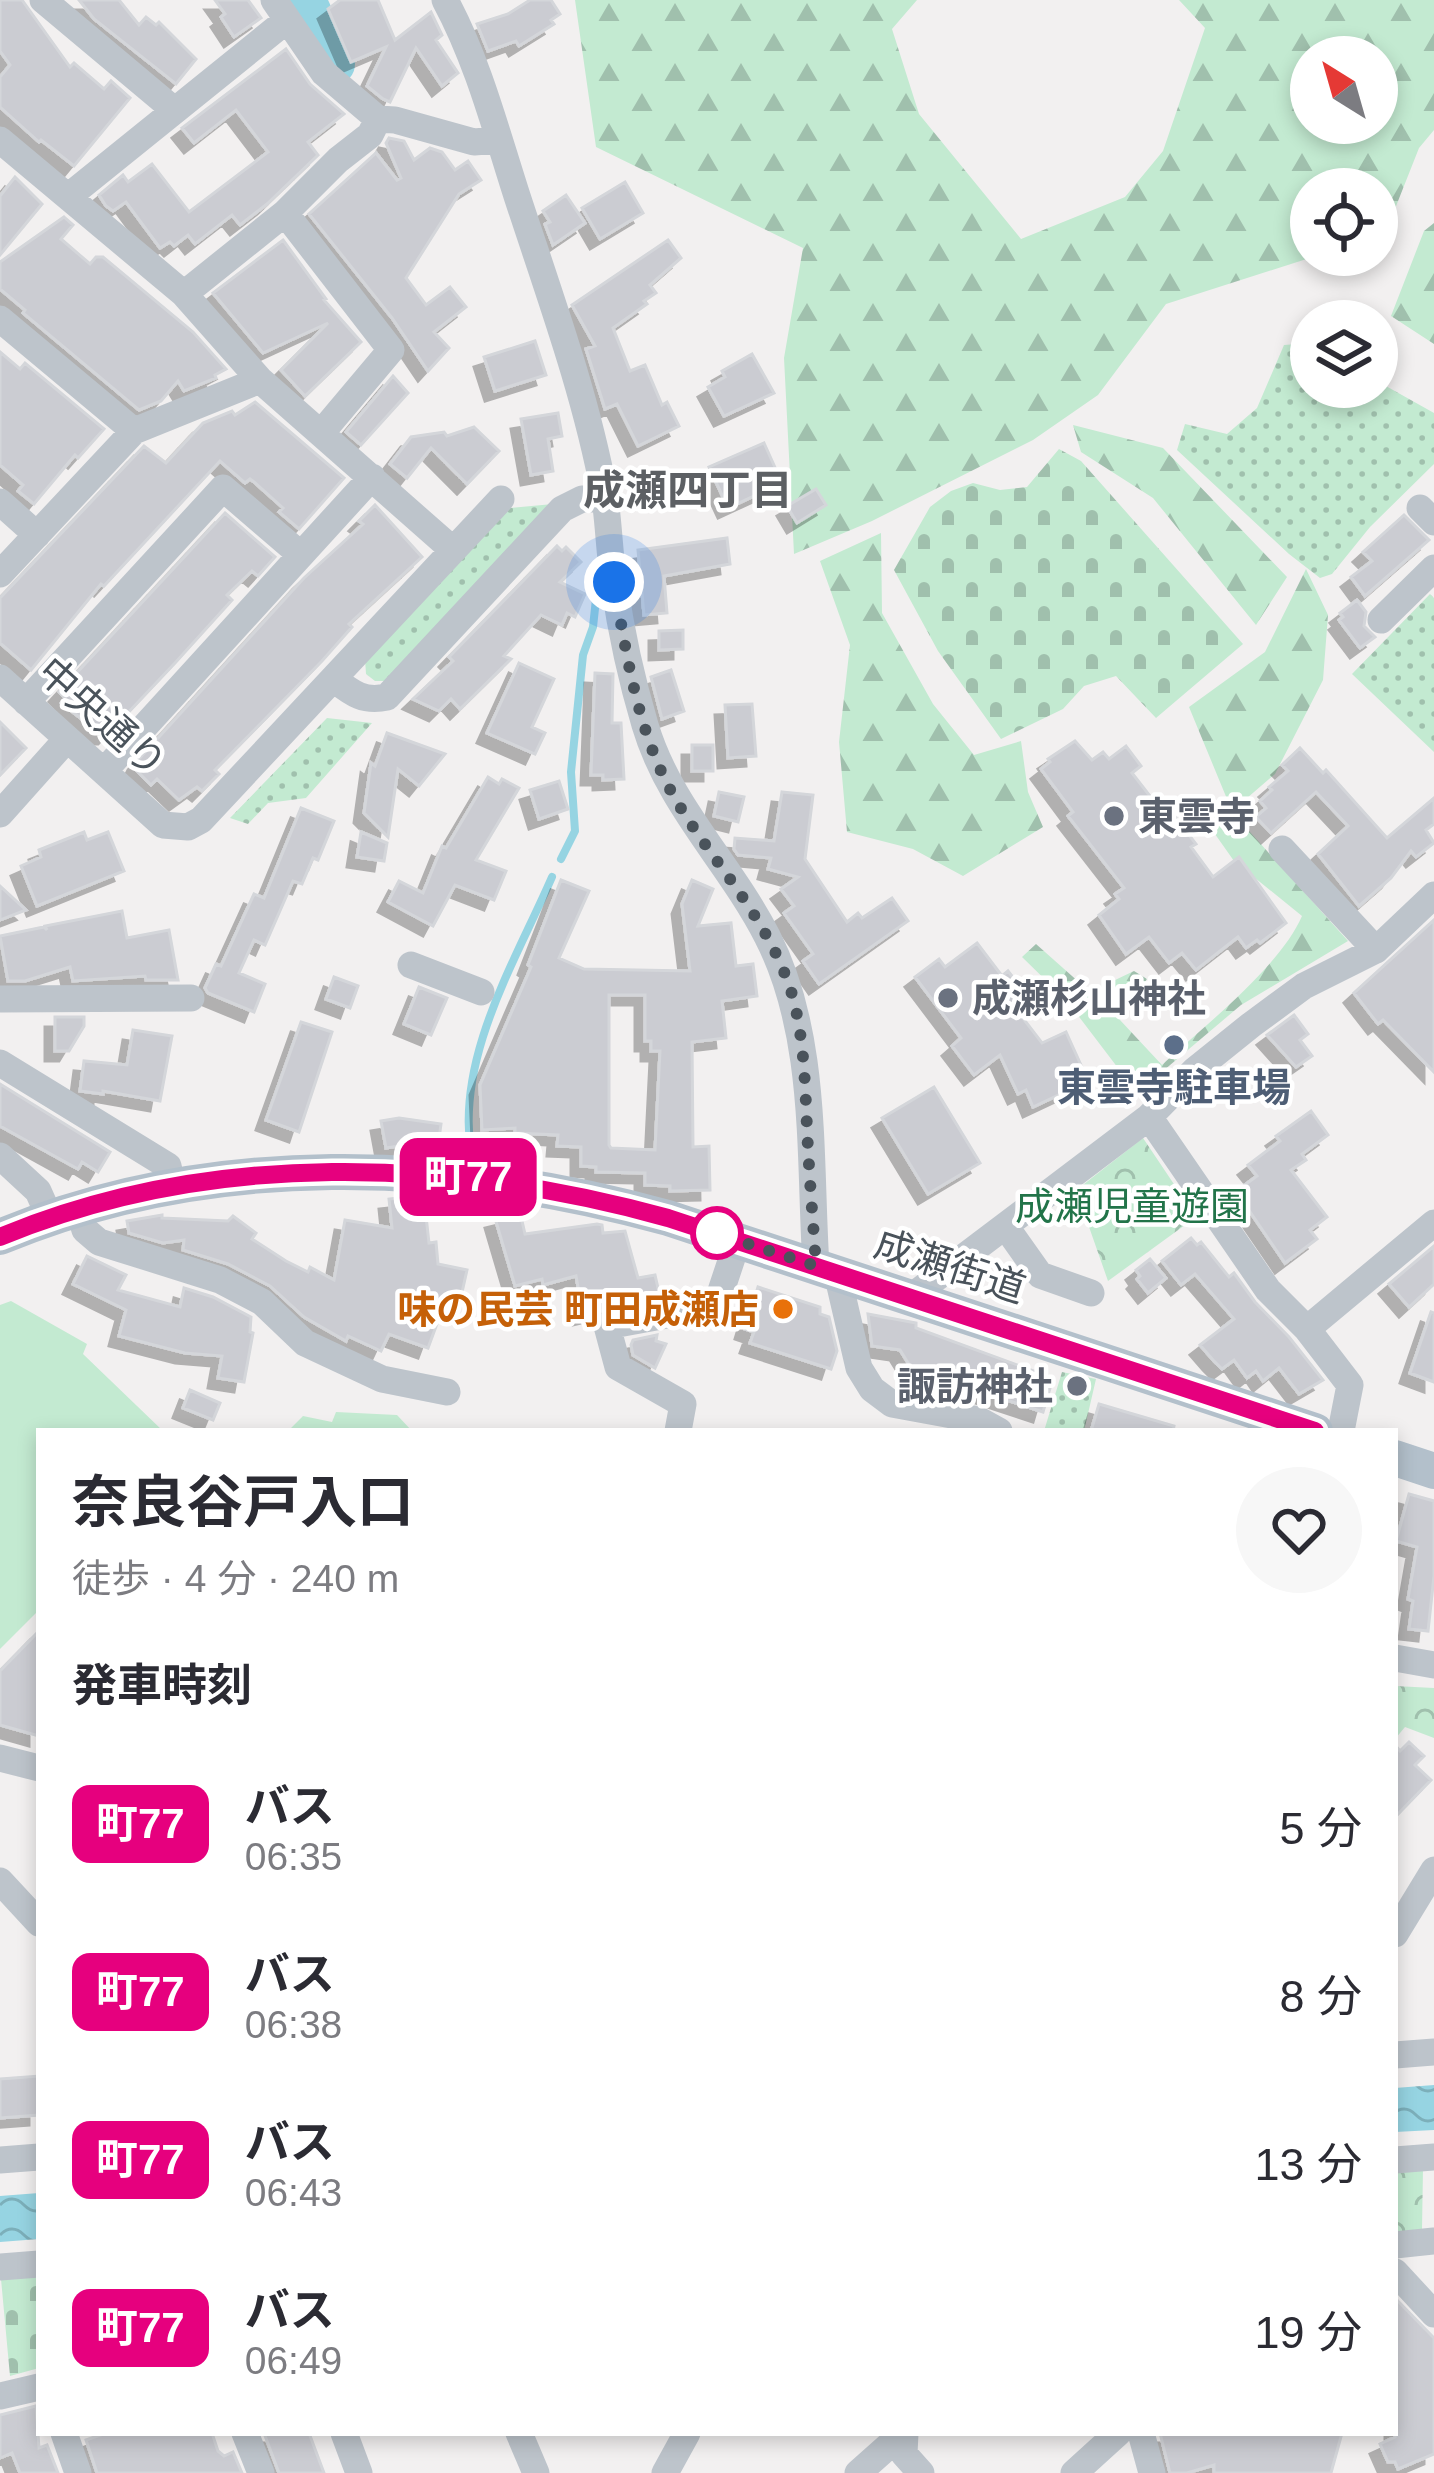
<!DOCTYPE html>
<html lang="ja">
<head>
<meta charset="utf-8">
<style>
	:root { --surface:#fff; --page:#f7f7f7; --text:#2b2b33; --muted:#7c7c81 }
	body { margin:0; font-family:Helvetica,"Noto Sans JP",sans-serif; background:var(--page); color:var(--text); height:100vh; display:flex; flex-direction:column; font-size:45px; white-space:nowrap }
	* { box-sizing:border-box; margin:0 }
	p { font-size:39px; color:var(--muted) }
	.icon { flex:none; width:66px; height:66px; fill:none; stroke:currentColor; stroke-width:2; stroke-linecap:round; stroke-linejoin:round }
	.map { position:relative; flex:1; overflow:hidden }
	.sheet { position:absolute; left:36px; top:1428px; width:1362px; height:1008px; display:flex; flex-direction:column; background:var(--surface); border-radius:0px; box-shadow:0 6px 18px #0003 }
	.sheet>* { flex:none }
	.badge { padding:0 24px; border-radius:18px; font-size:42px; line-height:78px }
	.needle { width:78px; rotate:323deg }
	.tools { position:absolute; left:1290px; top:36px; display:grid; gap:24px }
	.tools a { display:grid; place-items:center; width:108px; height:108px; border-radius:50%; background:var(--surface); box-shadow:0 6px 18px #0003; font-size:60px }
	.you { position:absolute; width:60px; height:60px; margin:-30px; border:9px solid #fff; border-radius:50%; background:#1a73e8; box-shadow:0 0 0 18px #1a73e833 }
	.map>.badge { position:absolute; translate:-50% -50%; box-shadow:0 0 0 6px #fff }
	h2 { padding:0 36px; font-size:45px; line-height:108px }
	.round { display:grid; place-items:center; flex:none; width:126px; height:126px; border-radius:63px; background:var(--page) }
	.overview { display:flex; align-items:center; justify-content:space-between; height:204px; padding:0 36px }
	h1 { font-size:57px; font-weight:700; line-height:90px }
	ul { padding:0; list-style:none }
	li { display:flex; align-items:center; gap:36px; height:168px; padding:0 36px }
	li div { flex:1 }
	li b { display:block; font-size:45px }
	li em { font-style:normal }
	li .badge { min-width:132px; font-weight:700; text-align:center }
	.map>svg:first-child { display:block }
	.grass { fill:url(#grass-dots) }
	.forest { fill:url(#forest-firs); fill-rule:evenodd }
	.cemetery { fill:url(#cemetery-stones) }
	.park { fill:url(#park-crowns) }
	.garden { fill:#c3ead1 }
	.water { fill:url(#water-waves) }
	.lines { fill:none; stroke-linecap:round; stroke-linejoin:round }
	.stream { stroke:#96d4e2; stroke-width:8 }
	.river { stroke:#96d4e2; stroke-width:42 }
	.building { fill:#cbccd2; stroke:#d4d6da; stroke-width:3; fill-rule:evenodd; filter:url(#shadow) }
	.minor { stroke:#bdc4cb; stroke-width:27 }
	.major { stroke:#b3c0cb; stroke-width:36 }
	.line-casing { stroke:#fff; stroke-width:27 }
	.line { stroke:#e6007e; stroke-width:18 }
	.walk { stroke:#4a535b; stroke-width:12; stroke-dasharray:0 21.6 }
	.worship-dot { fill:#6b7280; stroke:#fff; stroke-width:4.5 }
	.service-dot { fill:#5c6f8a; stroke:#fff; stroke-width:4.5 }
	.stop-dot { fill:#fff; stroke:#e6007e; stroke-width:6 }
	.food-dot { fill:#e8710a; stroke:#fff; stroke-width:4.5 }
	.labels { text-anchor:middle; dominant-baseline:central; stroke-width:9; stroke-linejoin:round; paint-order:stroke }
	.street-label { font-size:39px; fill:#4a535b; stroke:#fff }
	.worship-label { font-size:39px; font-weight:bold; fill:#5b616d; stroke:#fff; text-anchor:start }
	.service-label { font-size:39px; font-weight:bold; fill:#4e5e75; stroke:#fff }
	.park-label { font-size:39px; fill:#227449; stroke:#fff }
	.food-label { font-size:39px; font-weight:bold; fill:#c56008; stroke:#fff; text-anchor:end }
	.neighbourhood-label { font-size:42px; font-weight:bold; fill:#5d6064; stroke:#fff }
</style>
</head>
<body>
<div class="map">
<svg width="1434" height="2473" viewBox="0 0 1434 2473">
	<defs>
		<pattern id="grass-dots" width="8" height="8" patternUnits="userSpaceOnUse" patternTransform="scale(3)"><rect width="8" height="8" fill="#c3ead1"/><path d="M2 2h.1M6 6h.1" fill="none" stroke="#a0c0ad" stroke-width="1.8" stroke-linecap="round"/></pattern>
		<pattern id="forest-firs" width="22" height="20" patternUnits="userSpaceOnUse" patternTransform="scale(3)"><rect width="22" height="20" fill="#c3ead1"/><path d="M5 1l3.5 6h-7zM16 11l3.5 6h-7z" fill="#a0c0ad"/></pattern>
		<pattern id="cemetery-stones" width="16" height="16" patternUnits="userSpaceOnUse" patternTransform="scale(3)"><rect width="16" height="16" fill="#c3ead1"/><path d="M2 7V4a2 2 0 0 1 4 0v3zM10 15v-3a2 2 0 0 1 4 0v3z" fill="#a0c0ad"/></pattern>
		<pattern id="park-crowns" width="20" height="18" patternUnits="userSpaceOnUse" patternTransform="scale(3)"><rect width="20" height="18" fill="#c3ead1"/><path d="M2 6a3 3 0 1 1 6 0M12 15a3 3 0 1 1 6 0" fill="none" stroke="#a0c0ad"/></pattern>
		<pattern id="water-waves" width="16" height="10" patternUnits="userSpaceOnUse" patternTransform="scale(3)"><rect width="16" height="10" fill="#96d4e2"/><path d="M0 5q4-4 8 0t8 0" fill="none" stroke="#7cafba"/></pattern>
		<filter id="shadow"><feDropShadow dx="-10" dy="10" stdDeviation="0" flood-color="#0004"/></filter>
	</defs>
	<rect width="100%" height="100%" fill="#f2f0f0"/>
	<!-- grass -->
	<path class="grass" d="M1311 343V387H1377V381L1434 413V464L1370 527 1332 574 1320 578 1289 554 1177 450 1185 424 1227 434 1257 408 1284 345Z
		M553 504 386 681H375L366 674 365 659 510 508Z
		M1430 594 1434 598V752L1352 674Z
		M327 718 372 723 306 798 268 803 248 824 230 818Z
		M1062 1372 1096 1379 1084 1431H1044Z"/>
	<!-- forest -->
	<path class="forest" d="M575 0H917L892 29 919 114 1021 239 1125 197 1163 151 1205 28 1179 0H1434V130L1419 148 1385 234 1377 237V189H1311V255H1319L1166 304 1098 395 1033 440 872 521 794 554 784 358 803 248 596 147ZM1311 57H1377V123H1311Z
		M1434 223V344L1391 316 1424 231Z
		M1073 425 1163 448 1287 577 1256 625 1153 498 1081 452Z
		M881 533 882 613 933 704 974 755 1021 741 1028 792 1043 827 963 876 913 849 847 832 839 742 850 645 820 561Z
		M1306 569 1328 615 1323 680 1275 774 1232 811 1189 707 1265 652Z
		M1215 804 1250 832 1348 941 1241 1005 1137 1093 1067 1001 1022 957 1036 944 1090 992 1134 971 1147 979 1120 1020 1162 1065C1204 1026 1280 967 1302 916L1234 861 1198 810Z"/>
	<!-- cemetery -->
	<path class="cemetery" d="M1059 449 1081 461 1243 644 1156 718 1116 676 1084 686 1063 709 1001 739 938 651 894 570 930 507 951 491 973 483 1000 490 1027 487Z
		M39 2276V2368L10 2376 1 2279Z"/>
	<!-- park -->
	<path class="park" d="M1143 1138 1196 1217 1108 1281 1088 1224 1070 1195Z
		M1395 1686 1434 1688V1738L1405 1727 1395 1739Z
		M1423 2168 1422 2230 1395 2232V2170Z"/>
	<!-- garden -->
	<path class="garden" d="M11 1301 87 1344 83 1354 163 1431H39V1610L0 1649V1305Z
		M336 1412 397 1415 412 1431H288L303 1416 332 1422Z"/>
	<!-- water -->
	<path class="water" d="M1434 2085V2130L1395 2132V2088Z
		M39 2193V2239L0 2242V2196Z"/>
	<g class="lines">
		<!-- stream -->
		<path class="stream" d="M561 859 575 831 571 772 583 655 593 627 596 599 592 569
			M471 1152C456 1057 515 962 552 877"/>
		<!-- river -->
		<path class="river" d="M305 0 334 64"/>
	</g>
	<!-- building -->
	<path class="building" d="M0 0H22L70 67 74 63 104 89 111 81 130 98 74 166 41 140 39 142 0 107V77L10 65 0 51Z
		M79 0H119L139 25 146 17 156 25 159 22 196 59 176 84 94 19Z
		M215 0H248L261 18 234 37 221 17 225 14Z
		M340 0H378L395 40 431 12 442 35 436 40 458 73 442 86 416 48 390 102 383 99 367 86 386 47 351 62 328 9Z
		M530 0H551L560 14 551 20 554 24 519 46 516 41 488 51 477 24 508 14Z
		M286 49 310 84 344 114 308 142 318 155 267 204 240 225 232 215 195 244 188 235 174 246 170 242 160 248 126 202 113 211 106 206 99 195 123 175 128 182 152 164 189 212 268 152 236 110 194 143 182 128Z
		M389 138 404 141 414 160 430 148 442 152 455 170 468 161 481 180 459 194 406 278 426 305 450 287 466 307 434 332 449 348 428 371 392 318 309 214 376 153 397 180 401 178 386 143Z
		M15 177 42 204 0 255V196Z
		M625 182 643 213 600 239 582 208Z
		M566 195 585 223 553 245 545 224 550 222 543 211Z
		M64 217 73 225 61 239 90 264 96 257H103L193 332 226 369 215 375 216 378 184 391 178 381 161 401 139 410 23 313 25 310 0 289V262Z
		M283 240 326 299 324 300 361 342 305 396 281 370 328 323 263 353 213 293Z
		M668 240 681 258 650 285 656 293 644 301 647 304 613 328 630 371 645 365 662 405 667 402 679 426 638 446 617 404 605 409 586 349 595 346 572 305Z
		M535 341 546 375 495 391 484 357Z
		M0 352 20 369 25 363 104 429 78 458 75 455 34 504 18 491 23 485 0 465Z
		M752 354 774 393 724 416 708 387 725 377 722 371Z
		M393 376 408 393 361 445 346 432Z
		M255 402 344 478 299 529 279 512 283 508 254 482 250 479 245 483 220 461 104 586 101 584 31 670 0 643V598L144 446 166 463 203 423 232 411 235 415Z
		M558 413 562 436 548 439 553 471 531 475 521 419Z
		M474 427 499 451 467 484 431 448 407 478 390 464 411 437 444 432 447 436Z
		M764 443 782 483 728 508 709 467Z
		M816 489 826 505 797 523 787 506Z
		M375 505 422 557 349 624 352 627 322 661 215 770 219 774 202 791 197 787 179 800 157 779 151 785 134 768 138 760 304 578 363 524 359 521Z
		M225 513 275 557 258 576 252 571 227 595 232 600 175 663 108 734H101L61 703 65 698 59 692Z
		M1404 515 1429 540 1365 596 1351 577 1372 561 1363 552Z
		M727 538 730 564 664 576 667 613 644 615 638 550Z
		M557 546 562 551 566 547 581 562 560 582 585 594 575 617 567 613 562 625 541 615 504 656 511 659 460 709 451 699 439 711 413 699 453 661 449 657Z
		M1357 600 1366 612 1364 626 1375 637 1360 648 1339 620 1343 617 1340 613Z
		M683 630V649L659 650V631Z
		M519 663 554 679 532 727 545 733 535 754 487 733Z
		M671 670 684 711 662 719 651 677Z
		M595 673 613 674 612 723H621L624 779 603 780V775H591Z
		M752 704 756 756 728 758 725 705Z
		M0 722 26 748 0 775Z
		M387 733 445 754 419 786 398 769 388 837 364 813 371 763 375 766Z
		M1075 741 1092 760 1103 752 1109 759 1126 746 1141 766 1132 773 1160 809 1166 805 1196 844 1191 847 1213 877 1239 857 1286 923 1260 943 1257 940 1246 948 1238 937 1196 970 1182 953 1169 963 1149 937 1126 954 1099 915 1119 899 1115 894 1124 888 1068 816 1073 812 1041 769 1050 762 1048 759Z
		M692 745H713V771H692Z
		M1300 748 1323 773 1326 770 1387 838 1434 798V824L1426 830 1434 843 1416 857 1411 851 1391 878 1359 906 1318 854 1348 826 1316 792 1271 833 1256 817 1266 808 1260 801 1272 790 1269 787 1288 771 1282 765Z
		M488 777 499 784 502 779 519 788 476 860 506 871 494 900 455 885 433 926 388 902 399 881 423 893 442 846 446 848Z
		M559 781 568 809 539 819 530 790Z
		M719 792 744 797 738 822 714 816Z
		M782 792 813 795 805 859 847 922 858 913 862 918 892 898 908 921 819 984 803 961 813 954 784 913 794 906 781 889 798 877 768 869 771 858 738 855 734 849 735 838 774 841Z
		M301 808 334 821 318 860 313 858 302 884 293 881 265 945 254 940 239 973 265 984 254 1012 208 993 205 988 216 964 221 966 254 894 264 898Z
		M84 832 87 840 108 832 124 871 37 906 21 866 41 857 39 850Z
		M361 832 387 843 384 861 357 857Z
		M561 880 589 891 559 958 584 969 690 971 682 904 692 880 713 889 698 926 731 923 736 966 753 964 757 996 722 1001 726 1038 692 1042 693 1147 709 1146 710 1190 670 1191V1186L645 1185V1173L596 1172V1167L581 1166V1147L557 1146 558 1135 515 1133V1128L482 1130 480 1085 531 967 528 965ZM609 995H645V1041H651V1051H660L655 1150 611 1148 609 1145Z
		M0 886 26 910 0 920Z
		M122 911 127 938 169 930 178 980H146L145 976 73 981 70 967 25 981H8L0 936 44 927 47 930 45 926Z
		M1434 920V1072L1383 1020 1378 1024 1354 993Z
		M977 943 1002 976 1008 971 1035 1006 1022 1017 1042 1043 1066 1032 1085 1074 1066 1083 1069 1090 1033 1107 1026 1090 1018 1094 1000 1055 974 1075 952 1046 961 1038 915 977 939 959 945 967Z
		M334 977 358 986 350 1008 326 999Z
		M419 987 447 998 431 1035 404 1024Z
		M1294 1015 1308 1034 1300 1040 1312 1056 1296 1067 1267 1035Z
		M55 1017H84V1026L69 1051H55Z
		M301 1022 332 1032 299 1132 266 1120Z
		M133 1030 172 1036 160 1101 103 1091V1094L80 1091 84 1061 127 1065Z
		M0 1084 110 1152 98 1172 82 1162 78 1169 0 1126Z
		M934 1087 980 1163 928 1194 882 1118Z
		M1311 1111 1328 1135 1302 1154 1306 1160 1291 1170 1327 1217 1310 1230 1317 1239 1285 1263 1248 1209 1239 1216 1227 1198 1257 1176 1248 1165 1280 1141 1276 1136Z
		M399 1118 441 1124 438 1146 418 1143 386 1148 381 1121Z
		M408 1197 424 1198 429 1243 436 1242 438 1264 467 1270 461 1297 448 1294 428 1348 389 1334 381 1351 348 1336 346 1341 304 1317 270 1286 228 1264 183 1250 184 1240 163 1243 129 1233 127 1221 162 1215V1218L228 1221 233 1216 256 1233 252 1239 286 1261 308 1272 310 1267 334 1280 345 1220 392 1228 389 1199Z
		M520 1212 525 1234 597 1224 602 1225 603 1233 625 1231 638 1278 655 1275 660 1297 583 1315 576 1276 543 1285 542 1279 515 1286 495 1218Z
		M1191 1238 1197 1245 1201 1242 1229 1277 1234 1273 1255 1302 1289 1337 1323 1380 1299 1394 1279 1368 1263 1381 1256 1371 1247 1378 1234 1360 1222 1369 1213 1360 1200 1345 1234 1319 1195 1274 1181 1285 1162 1261Z
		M1434 1246V1284L1409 1307 1389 1284Z
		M87 1256 126 1275 118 1290 180 1307 184 1288 213 1297 251 1317 250 1332 253 1333 244 1382 218 1378 222 1356 185 1353 119 1336 126 1310 73 1284Z
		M1150 1259 1166 1278 1148 1293 1137 1279 1140 1276 1136 1270Z
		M758 1287 820 1307V1314L829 1317 837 1351 831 1369 750 1343 754 1332 745 1329Z
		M1431 1312 1434 1313V1382L1410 1373Z
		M868 1314 916 1323V1328L1053 1378 1043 1412 943 1379V1383L918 1379 900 1350 872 1346Z
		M657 1335 656 1341 666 1344 655 1368 633 1355 631 1345 633 1340Z
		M190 1390 220 1403 213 1420 183 1408Z
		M1099 1404 1174 1426 1173 1431H1091Z
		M1409 1494 1434 1501V1576L1428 1631 1409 1629 1413 1601 1408 1599 1417 1547 1396 1541Z
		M39 1631V1736L0 1725V1671Z
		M1409 1742 1424 1756 1415 1765 1431 1780 1395 1817V1745L1400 1751Z
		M39 2076V2115L0 2118V2079Z
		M1395 2298 1434 2338V2454L1398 2469 1395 2462H1388L1380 2444 1395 2437Z
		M36 2406 39 2448 47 2445 58 2473H20L12 2453 0 2458V2415Z
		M106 2433H212L218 2451 224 2456 233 2452 242 2473H97L86 2440Z
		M264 2433H309L324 2473H279Z
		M1160 2433H1342L1331 2473H1214V2465L1187 2473H1170Z"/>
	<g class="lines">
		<!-- minor -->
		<path class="minor" d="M43 0 173 109
			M274 0 324 73 378 119 395 120 474 142 498 140
			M445 0C478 61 496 131 517 196 549 294 585 391 604 492 609 522 609 553 614 583 621 631 631 678 645 725 669 806 729 862 767 936 818 1035 809 1157 816 1266
			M0 140 184 294 260 380 453 550
			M69 196 287 20
			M285 213 391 350 322 432
			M184 294 285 213 338 160 370 135 378 119
			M0 319 134 431
			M0 502 37 535
			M1420 508 1434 522
			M0 574 134 431 260 380
			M1381 620 1434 568
			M0 678 163 825 188 827 201 820 501 499
			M335 680C353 694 364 702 387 697L562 509 582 499 605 498
			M26 702 223 488 301 555
			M104 771 372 477
			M0 814 67 739
			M1282 849 1376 950
			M411 965 481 992
			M0 999 191 998
			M0 1063 168 1166 173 1188
			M1149 1117 1268 1290 1307 1329 1350 1385 1341 1431
			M0 1156 38 1191 50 1218
			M79 1210 85 1230 99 1242 220 1280 262 1302 305 1343 382 1379 447 1392
			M1006 1227 1040 1275 1091 1293
			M837 1273 859 1368 872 1389 892 1404 979 1420 999 1431
			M911 1297 1149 1117 1195 1070 1251 1025 1304 986 1376 950 1434 895
			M1307 1329 1434 1223
			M678 1431 683 1404 618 1367 607 1326 716 1306 738 1240
			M1395 1658 1434 1665
			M0 1758 39 1768
			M0 1881 39 1923
			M1395 1934 1434 1870
			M1395 2055 1434 2052
			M0 2160 39 2157
			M1395 2160 1434 2157
			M1395 2245 1434 2241
			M0 2267 39 2264
			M1395 2272 1434 2314
			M0 2396 39 2387
			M64 2433 78 2473
			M245 2433 261 2473
			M344 2433 359 2473
			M519 2433 536 2473
			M905 2433 904 2454 921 2473
			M1141 2433 1152 2473
			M665 2473 687 2433
			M858 2473 903 2433
			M1074 2473 1118 2433"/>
		<!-- major -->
		<path class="major" d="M0 1237C211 1149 451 1158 668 1218L1315 1431
			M1395 1458 1434 1471"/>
	</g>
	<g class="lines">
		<!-- line casing -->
		<g class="line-casing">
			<path id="line" d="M0 1237C211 1149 452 1158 668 1218L1315 1431"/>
		</g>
		<!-- line -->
		<use href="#line" class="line"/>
		<!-- walk -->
		<path class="walk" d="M614 582C627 658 639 743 682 810 720 870 769 922 791 991 804 1034 805 1083 807 1128 809 1174 813 1220 816 1266L703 1229 717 1233"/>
	</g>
	<!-- markers -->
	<g class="worship-dot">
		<circle cx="1114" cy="816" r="12"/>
		<circle cx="948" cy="998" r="12"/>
		<circle cx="1077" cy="1386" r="12"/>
	</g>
	<circle class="service-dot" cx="1174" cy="1045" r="12"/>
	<circle class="stop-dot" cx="717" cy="1233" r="24"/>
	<circle class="food-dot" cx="783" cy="1309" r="12"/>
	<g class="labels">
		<!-- street labels -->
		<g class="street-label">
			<text transform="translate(102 717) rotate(42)">中央通り</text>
			<text transform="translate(950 1266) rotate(18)">成瀬街道</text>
		</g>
		<!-- worship labels -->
		<g class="worship-label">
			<text x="1138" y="816">東雲寺</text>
			<text x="972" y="998">成瀬杉山神社</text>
			<text x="1053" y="1386" text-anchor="end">諏訪神社</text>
		</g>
		<!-- service labels -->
		<g class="service-label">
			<text x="1174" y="1087">東雲寺駐車場</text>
		</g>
		<!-- park labels -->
		<g class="park-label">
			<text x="1132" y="1206">成瀬児童遊園</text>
		</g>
		<!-- food labels -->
		<g class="food-label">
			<text x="759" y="1309">味の民芸 町田成瀬店</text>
		</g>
		<!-- neighbourhood labels -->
		<g class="neighbourhood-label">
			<text x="688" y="490">成瀬四丁目</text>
		</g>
	</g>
</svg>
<div class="tools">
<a><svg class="needle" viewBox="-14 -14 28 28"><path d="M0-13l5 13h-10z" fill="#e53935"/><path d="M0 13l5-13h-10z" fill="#7c7c81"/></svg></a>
<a><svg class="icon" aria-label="locate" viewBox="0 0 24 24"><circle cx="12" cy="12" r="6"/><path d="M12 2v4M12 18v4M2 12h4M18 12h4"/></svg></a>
<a><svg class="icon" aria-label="layers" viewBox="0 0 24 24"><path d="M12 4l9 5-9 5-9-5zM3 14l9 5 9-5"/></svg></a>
</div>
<div class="you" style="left:614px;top:582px"></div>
<b class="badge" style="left:468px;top:1177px;background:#e6007e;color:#fff">町77</b>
<section class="sheet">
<div class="overview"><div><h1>奈良谷戸入口</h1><p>徒歩 · 4 分 · 240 m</p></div><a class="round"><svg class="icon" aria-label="heart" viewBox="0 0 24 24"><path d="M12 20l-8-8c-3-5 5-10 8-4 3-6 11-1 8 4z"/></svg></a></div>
<h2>発車時刻</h2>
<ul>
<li><span class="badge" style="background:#e6007e;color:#fff">町77</span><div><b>バス</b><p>06:35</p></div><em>5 分</em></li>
<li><span class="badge" style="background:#e6007e;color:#fff">町77</span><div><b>バス</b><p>06:38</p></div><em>8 分</em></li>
<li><span class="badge" style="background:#e6007e;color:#fff">町77</span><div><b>バス</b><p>06:43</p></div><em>13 分</em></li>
<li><span class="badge" style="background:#e6007e;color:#fff">町77</span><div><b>バス</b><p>06:49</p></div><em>19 分</em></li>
</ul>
</section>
</div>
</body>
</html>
